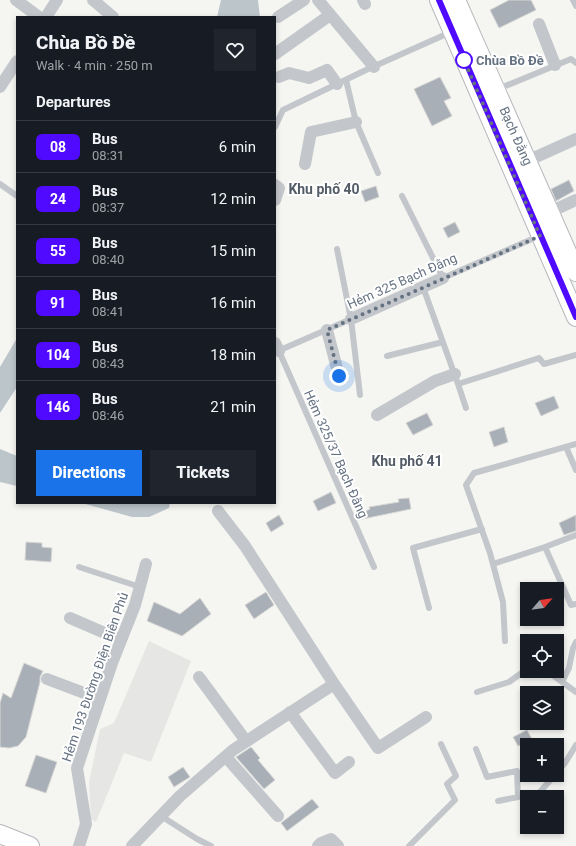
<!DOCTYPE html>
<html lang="en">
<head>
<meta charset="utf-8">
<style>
	:root { --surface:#171b24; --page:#20242c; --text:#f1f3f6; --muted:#9ea1a6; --line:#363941; --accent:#1a73e8 }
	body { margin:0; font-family:Roboto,sans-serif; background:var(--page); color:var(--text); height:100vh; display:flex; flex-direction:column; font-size:15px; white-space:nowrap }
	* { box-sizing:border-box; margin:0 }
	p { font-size:13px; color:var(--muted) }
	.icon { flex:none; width:22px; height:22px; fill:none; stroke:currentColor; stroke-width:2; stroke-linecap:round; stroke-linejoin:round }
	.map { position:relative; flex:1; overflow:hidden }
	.sheet { position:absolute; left:16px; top:16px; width:260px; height:488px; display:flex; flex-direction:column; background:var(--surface); border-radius:0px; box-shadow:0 2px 6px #0003 }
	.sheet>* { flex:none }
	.badge { padding:0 8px; border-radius:6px; font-size:14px; line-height:26px }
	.needle { width:26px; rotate:62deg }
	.tools { position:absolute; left:520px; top:582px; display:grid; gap:8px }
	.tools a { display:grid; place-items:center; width:44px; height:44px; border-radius:0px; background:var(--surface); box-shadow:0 2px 6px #0003; font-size:20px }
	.you { position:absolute; width:20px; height:20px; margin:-10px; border:3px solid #fff; border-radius:50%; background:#1a73e8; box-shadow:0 0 0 6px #1a73e833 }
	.map>.badge { position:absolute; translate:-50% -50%; box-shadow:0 0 0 2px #fff }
	h2 { padding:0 20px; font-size:15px; line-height:36px }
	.round { display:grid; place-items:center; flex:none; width:42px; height:42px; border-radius:0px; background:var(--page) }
	.headline { display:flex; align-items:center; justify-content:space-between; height:68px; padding:0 20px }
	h1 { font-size:19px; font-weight:800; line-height:30px }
	.action { display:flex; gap:8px; margin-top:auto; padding:8px 20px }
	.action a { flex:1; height:46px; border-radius:0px; background:var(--accent); color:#fff; font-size:16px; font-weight:800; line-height:46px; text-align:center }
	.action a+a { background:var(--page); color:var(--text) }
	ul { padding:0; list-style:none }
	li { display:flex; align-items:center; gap:12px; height:52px; padding:0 20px; border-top:1px solid var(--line) }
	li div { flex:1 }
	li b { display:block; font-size:15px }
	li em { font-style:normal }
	li .badge { min-width:44px; font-weight:700; text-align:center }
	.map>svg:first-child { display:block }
	.built { fill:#e6e7e5 }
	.water { fill:#bcc5ca }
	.building { fill:#a9afb6; stroke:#d7d7d5 }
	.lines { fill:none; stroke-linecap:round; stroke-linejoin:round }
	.primary-casing { stroke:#b4b8bc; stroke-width:20 }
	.service { stroke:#c3c6ca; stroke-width:6 }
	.minor { stroke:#c3c6ca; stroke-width:12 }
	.primary { stroke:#fff; stroke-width:18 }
	.line-casing { stroke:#fff; stroke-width:9 }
	.line { stroke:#4f0aff; stroke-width:6 }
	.walk { stroke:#657282; stroke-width:4; stroke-dasharray:0 7.2 }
	.stop-dot { fill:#fff; stroke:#4f0aff; stroke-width:2 }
	.labels { text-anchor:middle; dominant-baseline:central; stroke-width:4; stroke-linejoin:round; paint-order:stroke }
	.stop-label { font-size:13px; font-weight:bold; fill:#657282; stroke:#fff; text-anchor:start }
	.street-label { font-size:13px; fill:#657282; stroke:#fff }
	.neighbourhood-label { font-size:14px; font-weight:bold; fill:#535c67; stroke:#fff }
</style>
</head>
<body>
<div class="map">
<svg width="576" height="846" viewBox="0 0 576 846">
	<rect width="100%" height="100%" fill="#f5f6f2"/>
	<!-- built -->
	<path class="built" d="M149 641 191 661 151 762 124 753 96 822 91 819 89 782 100 729 114 723Z"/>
	<!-- water -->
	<path class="water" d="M221 0H258L260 17H217Z
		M17 338V387L0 413V367Z
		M0 449 17 456V486L0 482Z
		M82 503H170L169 508 149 517H132Z"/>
	<!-- building -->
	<path class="building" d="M509 0H531L536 10 499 28 490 10Z
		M440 77 451 98 444 101 452 116 432 126 414 89Z
		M569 180 574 191 556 201 551 189Z
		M376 186 379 197 365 202 361 191Z
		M455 222 460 232 448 238 443 228Z
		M554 396 559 408 541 416 535 403Z
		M427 413 433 425 413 435 406 423Z
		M504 427 508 442 494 447 489 432Z
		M331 492 336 503 318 511 313 501Z
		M409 498 411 509 358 520 356 516 370 509 369 507 399 502 398 499Z
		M279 515 284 524 271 532 266 523Z
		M576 515V531L564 535 559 523Z
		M26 542 42 543V547L52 548 51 562 25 560Z
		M266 592 274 605 254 619 245 605Z
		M200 598 211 614 182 636 147 621 154 602 180 614Z
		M24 663 43 671 40 677V682L26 737 18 746 9 748 0 747V703L3 693 11 698Z
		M527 730 532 739 518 746 513 737Z
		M251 747 260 758 258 760 275 780 264 789 236 757Z
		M36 755 57 762 46 793 25 786Z
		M183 767 190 777 174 787 168 777Z
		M312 799 319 807 287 831 281 823Z"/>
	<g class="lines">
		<!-- primary casing -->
		<g class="primary-casing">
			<path id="primary" d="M439 0 576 317
				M456 0 576 272
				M0 834 30 846"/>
		</g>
		<!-- service -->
		<path class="service" d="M573 0 576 6
			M346 80 356 122 378 173
			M498 89 571 59 576 63
			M275 127 283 110 368 69 451 32
			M0 184 17 196
			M402 196 443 278 539 236
			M337 249 351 319 360 395
			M423 287 458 384 466 408
			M278 351 351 319
			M279 351 374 567
			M387 356 443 342
			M458 384 539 358 544 364 576 355
			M566 447 576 470
			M545 547 571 605 576 604
			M493 564 545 547 576 535
			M79 567 140 587
			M429 608 413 548 482 529
			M505 641 503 602 490 553 466 485 474 473 576 444
			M547 671 576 692
			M562 682 569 668 573 648 576 642
			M477 692 509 682 527 669
			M476 749 487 777 517 771 518 797 538 794 555 775
			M557 772 565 763 576 745
			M498 801 518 797
			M161 816 197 839 211 846
			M409 846 455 800 447 784 456 776 441 744"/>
		<!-- minor -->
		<path class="minor" d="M16 0 39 17
			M93 0 113 17
			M318 0 374 67
			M363 0 365 4
			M46 17 57 0
			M278 17 304 0
			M539 24 555 65
			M275 54 330 15
			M279 77 289 73 309 78 327 70 337 84
			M0 87 17 61
			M527 161 576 139
			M305 164 311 132 356 122
			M275 185 279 188 275 200
			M550 212 576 200
			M351 319 443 278
			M327 330 339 376
			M275 343 279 351
			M377 415 435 381 455 374
			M218 511 245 546 334 684
			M70 618 121 640
			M199 677 246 741
			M47 679 100 699
			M290 712 335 773 349 762
			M226 757 278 816
			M79 846 86 824 77 768 112 663 135 605 146 564
			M132 846 180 796 233 750 334 684 378 748 426 717
			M318 846 321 843 331 839 338 846"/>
		<!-- primary -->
		<use href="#primary" class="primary"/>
	</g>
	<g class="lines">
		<!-- line casing -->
		<g class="line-casing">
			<path id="line" d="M439 0 576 317"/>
		</g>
		<!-- line -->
		<use href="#line" class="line"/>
		<!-- walk -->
		<path class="walk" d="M339 376 327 330 540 236 464 60"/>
	</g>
	<!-- markers -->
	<circle class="stop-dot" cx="464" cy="60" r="8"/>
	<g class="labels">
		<!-- stop labels -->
		<g class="stop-label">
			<text x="476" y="60">Chùa Bồ Đề</text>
		</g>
		<!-- street labels -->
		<g class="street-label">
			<text transform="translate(516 136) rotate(66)">Bạch Đằng</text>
			<text transform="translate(402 281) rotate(-24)">Hẻm 325 Bạch Đằng</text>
			<text transform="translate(336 454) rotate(66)">Hẻm 325/37 Bạch Đằng</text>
			<text transform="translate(95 677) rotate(-71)">Hẻm 193 Đường Điện Biên Phủ</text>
		</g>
		<!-- neighbourhood labels -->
		<g class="neighbourhood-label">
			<text x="324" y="189">Khu phố 40</text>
			<text x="407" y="461">Khu phố 41</text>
		</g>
	</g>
</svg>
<div class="tools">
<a><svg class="needle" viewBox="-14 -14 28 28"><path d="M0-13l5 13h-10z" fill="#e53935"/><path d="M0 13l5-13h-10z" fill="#9ea1a6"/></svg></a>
<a><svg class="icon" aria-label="locate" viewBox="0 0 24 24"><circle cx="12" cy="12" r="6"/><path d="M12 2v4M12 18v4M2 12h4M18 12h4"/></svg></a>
<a><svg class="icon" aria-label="layers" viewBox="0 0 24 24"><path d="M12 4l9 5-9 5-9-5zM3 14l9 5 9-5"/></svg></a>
<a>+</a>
<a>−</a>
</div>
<div class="you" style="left:339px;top:376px"></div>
<section class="sheet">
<div class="headline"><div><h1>Chùa Bồ Đề</h1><p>Walk · 4 min · 250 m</p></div><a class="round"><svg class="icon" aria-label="heart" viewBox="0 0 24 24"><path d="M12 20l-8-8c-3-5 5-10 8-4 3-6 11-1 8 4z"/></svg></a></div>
<h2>Departures</h2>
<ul>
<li><span class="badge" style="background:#4f0aff;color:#fff">08</span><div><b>Bus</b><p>08:31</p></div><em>6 min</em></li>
<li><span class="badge" style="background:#4f0aff;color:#fff">24</span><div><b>Bus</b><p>08:37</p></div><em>12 min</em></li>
<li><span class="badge" style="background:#4f0aff;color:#fff">55</span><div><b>Bus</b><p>08:40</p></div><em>15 min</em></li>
<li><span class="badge" style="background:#4f0aff;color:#fff">91</span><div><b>Bus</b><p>08:41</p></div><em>16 min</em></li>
<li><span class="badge" style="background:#4f0aff;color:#fff">104</span><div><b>Bus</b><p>08:43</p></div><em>18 min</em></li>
<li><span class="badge" style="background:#4f0aff;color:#fff">146</span><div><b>Bus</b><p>08:46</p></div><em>21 min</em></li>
</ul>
<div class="action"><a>Directions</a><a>Tickets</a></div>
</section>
</div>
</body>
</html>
